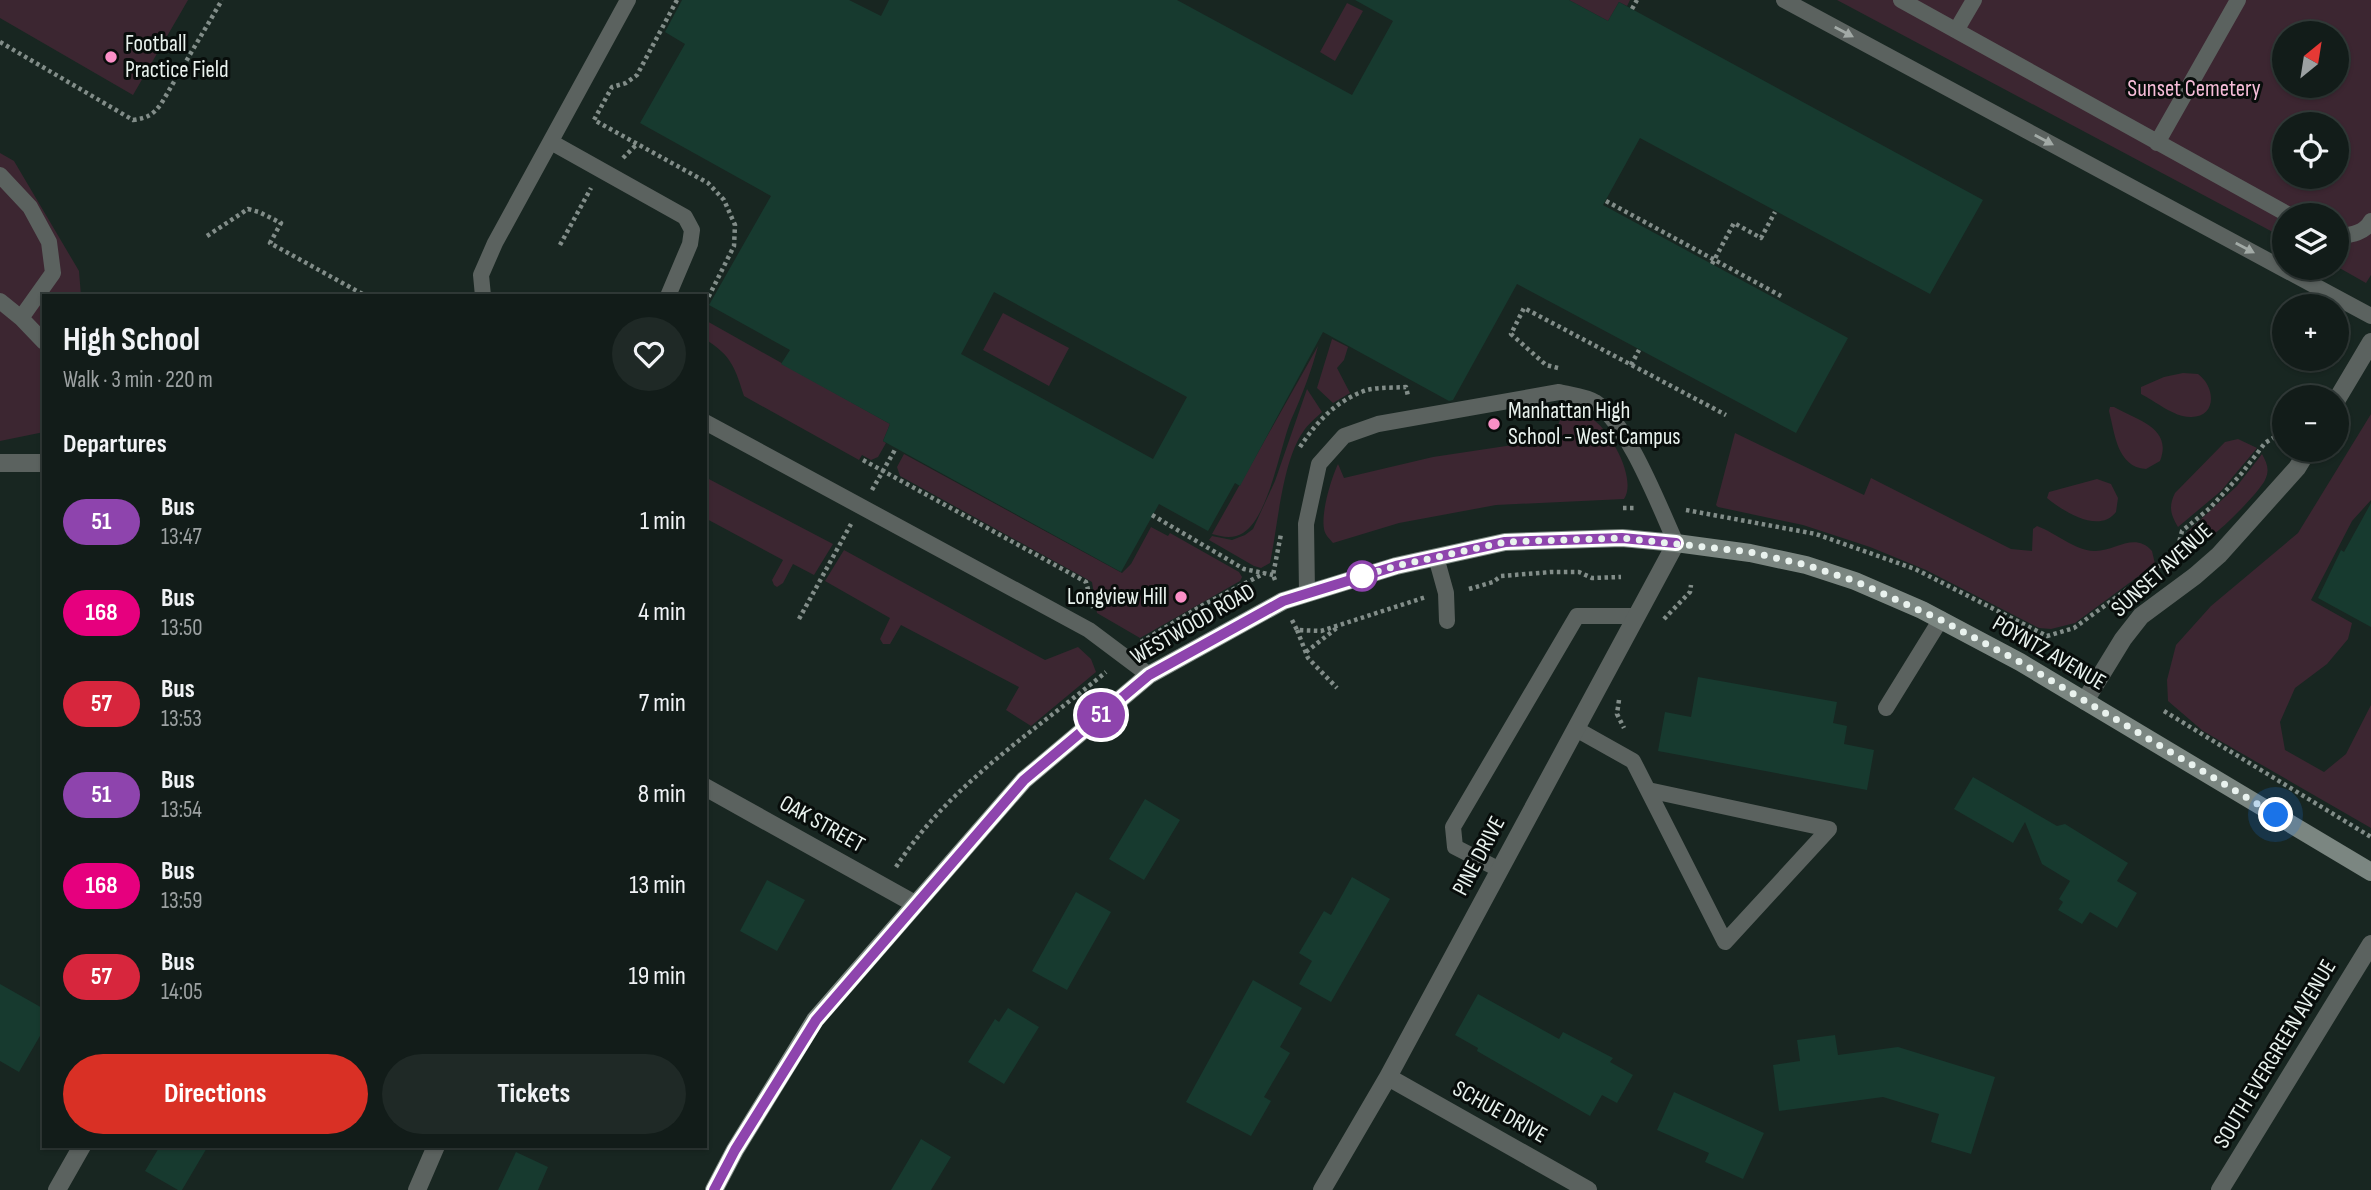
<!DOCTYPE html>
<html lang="en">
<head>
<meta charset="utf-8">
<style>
	:root { --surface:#121c19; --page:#1f2926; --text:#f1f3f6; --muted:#9ca1a2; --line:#313a38; --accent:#d93025 }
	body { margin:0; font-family:"Sofia Sans Condensed",sans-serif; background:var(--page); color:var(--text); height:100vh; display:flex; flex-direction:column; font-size:26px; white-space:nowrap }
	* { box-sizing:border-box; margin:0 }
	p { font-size:23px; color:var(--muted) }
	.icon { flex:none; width:38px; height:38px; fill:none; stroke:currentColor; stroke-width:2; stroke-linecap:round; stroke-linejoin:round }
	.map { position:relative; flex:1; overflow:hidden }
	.panel { position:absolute; left:42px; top:294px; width:665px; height:854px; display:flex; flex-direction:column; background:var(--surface); border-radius:0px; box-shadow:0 2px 5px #0004,0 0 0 2px var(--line) }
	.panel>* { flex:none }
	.badge { padding:0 14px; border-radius:23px; font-size:24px; line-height:46px }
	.needle { width:46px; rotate:30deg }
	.controls { position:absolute; left:2272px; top:21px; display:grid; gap:14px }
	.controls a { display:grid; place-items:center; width:77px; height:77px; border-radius:50%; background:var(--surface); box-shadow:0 2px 5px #0004,0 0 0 2px var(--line); font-size:35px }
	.you { position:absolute; width:35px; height:35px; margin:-18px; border:5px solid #fff; border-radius:50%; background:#1a73e8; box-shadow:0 0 0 10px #1a73e833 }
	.map>.badge { position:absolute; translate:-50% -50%; box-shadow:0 0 0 4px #fff }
	h2 { padding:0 21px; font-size:26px; line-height:63px }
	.round { display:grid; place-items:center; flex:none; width:74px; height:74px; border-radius:37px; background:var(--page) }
	.head { display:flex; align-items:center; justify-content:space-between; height:119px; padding:0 21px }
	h1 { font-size:33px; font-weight:700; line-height:52px }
	.cta { display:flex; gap:14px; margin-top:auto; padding:14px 21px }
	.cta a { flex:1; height:80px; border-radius:42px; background:var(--accent); color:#fff; font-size:28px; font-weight:700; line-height:80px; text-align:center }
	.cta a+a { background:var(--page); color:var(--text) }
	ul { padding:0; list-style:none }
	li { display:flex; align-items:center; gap:21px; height:91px; padding:0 21px }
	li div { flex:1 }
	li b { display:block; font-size:26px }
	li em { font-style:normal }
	li .badge { min-width:77px; font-weight:700; text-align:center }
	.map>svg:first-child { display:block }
	.green { fill:#3c2631; fill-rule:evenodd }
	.building { fill:#173a2f; fill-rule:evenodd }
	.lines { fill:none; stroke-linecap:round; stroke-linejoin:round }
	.path { stroke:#828d89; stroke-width:4.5; stroke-dasharray:3.5 3.5; stroke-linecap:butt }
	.lane { stroke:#5b625f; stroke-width:16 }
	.street { stroke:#5b625f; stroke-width:18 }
	.secondary { stroke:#7b8681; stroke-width:18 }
	.oneway { fill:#a2aaa6 }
	.line-casing { stroke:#fff; stroke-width:16 }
	.line { stroke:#8e44ad; stroke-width:10 }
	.walk { stroke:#e9f2ee; stroke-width:7; stroke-dasharray:0 12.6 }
	.poi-dot { fill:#fa8fc6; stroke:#080d0b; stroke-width:2.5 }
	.stop-dot { fill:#fff; stroke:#8e44ad; stroke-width:3.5 }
	.labels { text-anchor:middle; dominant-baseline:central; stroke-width:6; stroke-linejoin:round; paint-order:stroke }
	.poi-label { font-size:23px; fill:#e9f2ee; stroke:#080d0b; text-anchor:start }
	.park-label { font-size:23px; fill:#f7bdd9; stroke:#080d0b }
	.street-label { font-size:23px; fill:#e9f2ee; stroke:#080d0b }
</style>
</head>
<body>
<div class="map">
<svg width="2371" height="1190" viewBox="0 0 2371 1190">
	<rect width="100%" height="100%" fill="#182621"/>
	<!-- green -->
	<path class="green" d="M0 0H188L133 95 0 18Z
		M1569 0H1630L1627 6 1619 2 1608 21Z
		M1837 0H2371V275L2366 283 2336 266V215H2284V238ZM2284 33H2336V86H2284ZM2284 124H2336V177H2284Z
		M1347 3 1363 11 1335 61 1320 52Z
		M0 153 14 161 79 271 81 296H44V432L0 441Z
		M1003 313 1069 348 1049 386 983 350Z
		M705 320 890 424 883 441 886 443 878 457 871 460 862 455 859 460 744 396C735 368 732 356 705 339Z
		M1332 339 1348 347 1344 360 1337 368 1350 393 1333 403 1317 388Z
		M1318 346C1312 369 1302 396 1291 420 1280 447 1269 517 1243 533 1234 539 1222 537 1212 534Z
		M2183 373 2198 374C2216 387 2217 418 2190 417 2174 417 2155 401 2141 394V387L2164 377Z
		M1307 389 1322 412C1316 418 1308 424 1303 432 1282 462 1278 525 1270 563L1261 568 1254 566 1209 540 1212 536 1232 540 1245 535 1253 529 1275 481Z
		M2110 407H2114C2137 420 2173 428 2160 461L2146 469C2117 467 2115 434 2109 411Z
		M1568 414C1576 416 1588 416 1595 421 1612 434 1637 480 1624 499L1496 505 1399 523 1333 543C1329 538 1325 535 1324 529 1321 512 1331 479 1338 464L1344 478 1433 457 1552 439 1561 418Z
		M2371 414V500L2352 521 2311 600 2352 623 2348 639 2327 664 2295 688 2280 722 2285 750 2324 772 2346 754 2371 705V828L2203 731 2168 701 2167 680 2176 645 2211 606 2298 533Z
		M1735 433 1864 495 1871 478 2011 549 2032 551 2033 529 2037 526C2056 533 2074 550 2094 551 2115 552 2134 531 2152 551L2155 564 2075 623 2051 629 2039 628 1926 570 1870 547 1803 525 1718 507 1716 505Z
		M2238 439 2257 448 2221 491 2178 527C2171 515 2168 507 2175 493L2225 442Z
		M904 454 1122 573 1131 564 1151 527 1168 536 1170 533 1239 572 1242 577 1240 581 1140 638 1097 613 1092 582 900 476 897 467Z
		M2262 454C2267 463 2270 470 2265 480 2260 491 2222 530 2212 535 2203 539 2194 538 2186 533L2237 486Z
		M705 477 833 544 814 575 793 564 783 583 777 587 774 585 772 580 783 560 705 518Z
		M2097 479 2111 484 2118 498 2116 512C2099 534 2064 512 2047 498L2049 492Z
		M844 550 1045 660 1078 647 1091 659 1096 672 1031 726 1006 710 1019 687 901 625 890 644H883L880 639 890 618 825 581Z"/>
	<!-- building -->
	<path class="building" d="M682 0H849L881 16 889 0H1177L1352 95 1393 21 1355 0H1569L1608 21 1619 2 1983 200 1930 294 1640 138 1603 205 1848 338 1796 433 1517 284 1453 400 1449 401 1323 332 1240 486 1235 483 1208 531 1159 504 1121 572 883 441 890 424 781 364 790 350 709 305 771 196 640 123 685 44 665 32ZM994 292 1187 397 1153 459 961 354Z
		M2371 503V627L2318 598 2341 550 2344 552Z
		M1698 677 1837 702 1833 723 1847 726 1844 744 1874 750 1867 790 1658 751 1665 712 1691 717Z
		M1973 777 2057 826 2065 824 2128 863 2117 881 2137 893 2117 928 2090 912 2082 924 2058 910 2063 902 2059 899 2070 881 2042 864 2025 822 2013 843 1954 809Z
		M1145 799 1180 820 1144 880 1109 859Z
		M1352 877 1390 899 1331 1002 1299 984 1312 961 1299 953 1324 911 1331 915Z
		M767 880 805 900 777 951 740 931Z
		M1076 892 1111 912 1067 990 1032 971Z
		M1253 980 1302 1008 1280 1047 1290 1053 1264 1097 1271 1101 1251 1136 1186 1102Z
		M0 984 44 1009V1029L19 1072 0 1061Z
		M1478 994 1559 1039 1563 1032 1613 1058 1610 1062 1633 1075 1617 1103 1602 1095 1590 1116 1477 1051 1478 1048 1455 1035Z
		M1008 1008 1039 1027 1004 1084 968 1062 995 1019 999 1022Z
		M1835 1035 1838 1055 1898 1047 1995 1077 1971 1154 1931 1142 1939 1114 1883 1097 1779 1111 1773 1065 1800 1061 1797 1040Z
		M1674 1092 1764 1133 1743 1179 1705 1162 1709 1153 1657 1130Z
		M921 1139 951 1157 931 1190H891Z
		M160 1146H208L182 1190H178L145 1171Z
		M516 1152 548 1167 538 1190H498Z"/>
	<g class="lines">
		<!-- path -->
		<path class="path" d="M677 0 637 75 626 83 612 87 594 120 708 183 724 200 735 225 734 246 705 304
			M1632 9 1637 0
			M0 42 133 120C147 118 153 115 161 104L222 0
			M623 158 637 144
			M1606 201 1781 296
			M207 236 248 209 259 212 281 223 270 243 366 296
			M560 245 591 188
			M1712 264 1734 223 1761 238 1775 212
			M1631 365 1639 350
			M1558 368 1546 365 1511 334 1524 308 1726 415
			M1300 447C1317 421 1337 400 1367 390 1379 387 1394 388 1406 387L1408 396
			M863 460 1086 582 1093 608
			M872 490 896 448
			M1623 508H1636
			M1686 510 1816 534 1915 569 2047 636 2074 628 2176 554 2182 531 2210 508 2242 473 2265 443 2284 431
			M1152 515 1244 569 1273 575
			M1275 580 1273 575 1281 534
			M1469 589 1493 582 1501 576 1551 572H1579L1592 578 1621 577
			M799 619 851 524
			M1664 619 1690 592 1691 585
			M1292 620 1297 630 1321 631 1426 597
			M1297 630 1308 658 1337 688
			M1141 642 1203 605 1265 573
			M1306 652 1338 627
			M1619 700 1617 714 1624 728
			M2164 711 2371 837
			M896 867C949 785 1032 733 1106 672"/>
		<!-- lane -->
		<path class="lane" d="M1784 0 2371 316
			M1901 0 2289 215
			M1957 29 1974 0
			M551 142 685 217 692 230 690 244 668 296
			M2157 143 2238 0
			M0 175 30 207 49 242 53 273 21 318
			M2336 237C2349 235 2364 234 2371 221
			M483 296 481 275 495 243 628 0
			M0 301 21 318 44 342
			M705 422 1089 630 1149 675
			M1436 557 1446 593 1447 621
			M1307 592 1306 524 1319 464 1344 436 1378 424 1559 392C1571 395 1585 396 1595 402 1628 424 1659 506 1676 543
			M1886 708 1941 619
			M1576 729 1633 761 1725 942 1829 829 1648 790
			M1500 870 1455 847 1453 827 1577 616H1637"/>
		<!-- street -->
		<path class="street" d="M2336 401 2371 342
			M0 463H44
			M2085 701 2123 639 2141 616 2195 576 2219 555 2297 468 2308 450
			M705 787 915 904
			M1388 1077 1588 1190
			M57 1190 82 1146
			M417 1190 436 1146
			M1322 1190 1388 1077 1676 543
			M2220 1190 2371 944"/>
		<!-- secondary -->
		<path class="secondary" d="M714 1190 735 1150 815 1020 1024 780 1149 675 1283 601 1396 566 1505 542 1622 538 1676 543 1750 553 1806 565 1855 581 1922 610 2020 662 2371 872"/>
	</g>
	<!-- one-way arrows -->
	<defs><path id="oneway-solid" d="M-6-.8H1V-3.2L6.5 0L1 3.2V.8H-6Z" transform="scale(1.75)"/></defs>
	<g class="oneway">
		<use href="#oneway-solid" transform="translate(1844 32) rotate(28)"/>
		<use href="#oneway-solid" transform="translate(2044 140) rotate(28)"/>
		<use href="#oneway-solid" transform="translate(2245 248) rotate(28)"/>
	</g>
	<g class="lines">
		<!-- line casing -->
		<g class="line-casing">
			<path id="line" d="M714 1190 735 1150 816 1020 1024 780 1149 675 1283 601 1396 566 1505 542 1622 538 1676 543"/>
		</g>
		<!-- line -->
		<use href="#line" class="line"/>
		<!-- walk -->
		<path class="walk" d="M1362 576 1352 579 1396 566 1505 542 1622 538 1750 552 1806 565 1855 581 1941 620 2020 662 2276 815"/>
	</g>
	<!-- markers -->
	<g class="poi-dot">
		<circle cx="111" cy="57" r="7"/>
		<circle cx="1494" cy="424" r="7"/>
		<circle cx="1181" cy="597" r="7"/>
	</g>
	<circle class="stop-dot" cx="1362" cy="576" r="14"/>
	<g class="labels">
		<!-- poi labels -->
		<g class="poi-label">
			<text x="125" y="44">Football<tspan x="125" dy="26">Practice Field</tspan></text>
			<text x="1508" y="411">Manhattan High<tspan x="1508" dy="26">School - West Campus</tspan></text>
			<text x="1167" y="597" text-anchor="end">Longview Hill</text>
		</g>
		<!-- park labels -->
		<g class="park-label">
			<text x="2194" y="89">Sunset Cemetery</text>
		</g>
		<!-- street labels -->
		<g class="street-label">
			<text transform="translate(2162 570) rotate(-42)">SUNSET AVENUE</text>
			<text transform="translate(1193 624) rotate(-30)">WESTWOOD ROAD</text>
			<text transform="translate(2049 653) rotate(30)">POYNTZ AVENUE</text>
			<text transform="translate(822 824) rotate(29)">OAK STREET</text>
			<text transform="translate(1479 856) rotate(-62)">PINE DRIVE</text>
			<text transform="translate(2275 1054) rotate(-59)">SOUTH EVERGREEN AVENUE</text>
			<text transform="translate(1500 1112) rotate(29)">SCHUE DRIVE</text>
		</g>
	</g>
</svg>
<div class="controls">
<a><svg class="needle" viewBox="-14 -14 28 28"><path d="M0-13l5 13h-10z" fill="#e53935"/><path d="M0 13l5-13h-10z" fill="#9ca1a2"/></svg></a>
<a><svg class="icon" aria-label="locate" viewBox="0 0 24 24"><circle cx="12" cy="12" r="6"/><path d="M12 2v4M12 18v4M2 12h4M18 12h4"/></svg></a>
<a><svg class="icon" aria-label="layers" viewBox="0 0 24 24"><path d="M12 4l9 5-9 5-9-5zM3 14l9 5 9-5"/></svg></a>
<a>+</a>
<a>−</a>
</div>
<div class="you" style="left:2276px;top:815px"></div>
<b class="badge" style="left:1101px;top:715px;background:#8e44ad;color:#fff">51</b>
<section class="panel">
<div class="head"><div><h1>High School</h1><p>Walk · 3 min · 220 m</p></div><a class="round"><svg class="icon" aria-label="heart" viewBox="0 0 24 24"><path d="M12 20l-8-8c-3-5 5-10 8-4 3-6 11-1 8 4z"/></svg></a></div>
<h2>Departures</h2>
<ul>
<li><span class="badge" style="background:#8e44ad;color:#fff">51</span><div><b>Bus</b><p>13:47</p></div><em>1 min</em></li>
<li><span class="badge" style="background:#e6007e;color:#fff">168</span><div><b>Bus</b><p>13:50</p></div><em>4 min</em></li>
<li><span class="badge" style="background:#d7263d;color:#fff">57</span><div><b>Bus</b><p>13:53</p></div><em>7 min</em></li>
<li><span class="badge" style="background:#8e44ad;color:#fff">51</span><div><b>Bus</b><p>13:54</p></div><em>8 min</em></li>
<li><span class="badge" style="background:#e6007e;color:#fff">168</span><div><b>Bus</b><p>13:59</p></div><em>13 min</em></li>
<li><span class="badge" style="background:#d7263d;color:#fff">57</span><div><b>Bus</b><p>14:05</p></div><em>19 min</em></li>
</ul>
<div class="cta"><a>Directions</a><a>Tickets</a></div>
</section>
</div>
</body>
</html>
